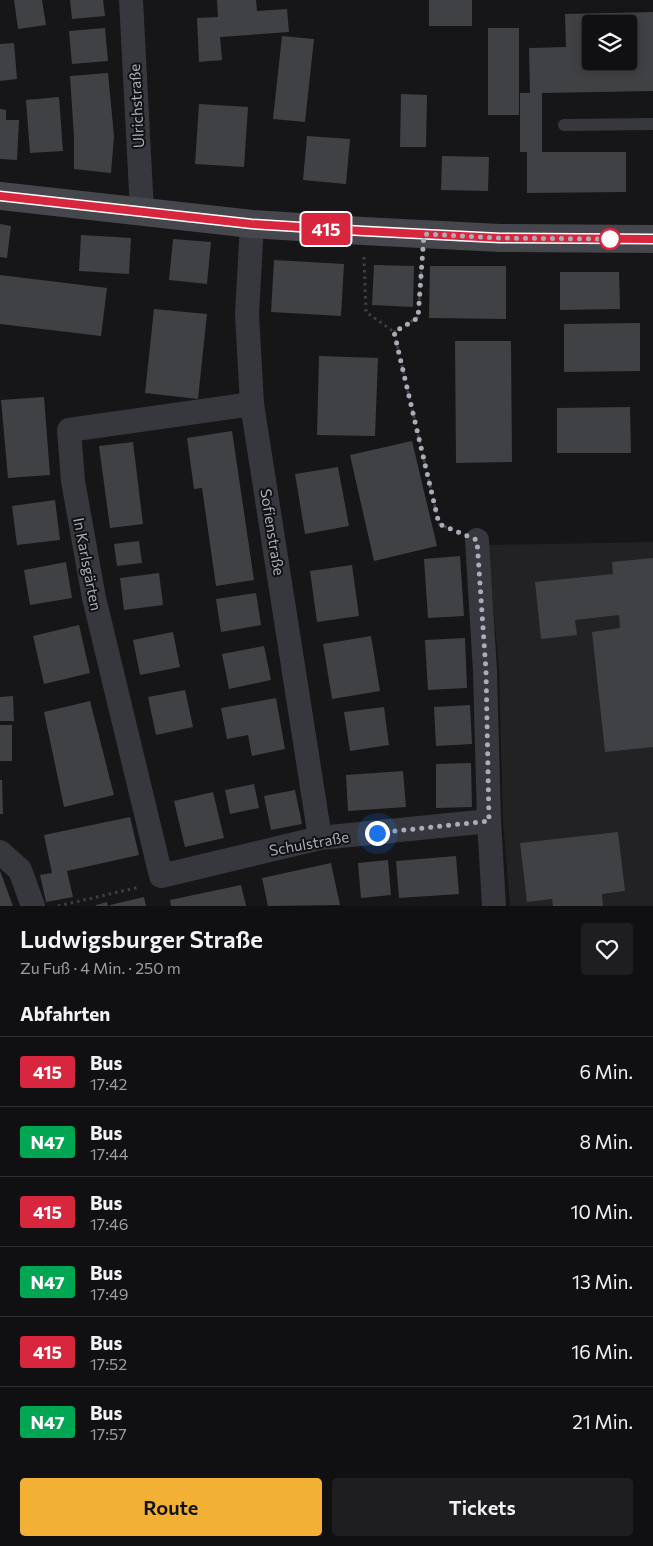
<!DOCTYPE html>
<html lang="de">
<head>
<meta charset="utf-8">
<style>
	:root { --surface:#101012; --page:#1e1e20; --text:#f1f3f6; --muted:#9c9d9f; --line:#303032; --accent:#f2b134 }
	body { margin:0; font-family:Commissioner,sans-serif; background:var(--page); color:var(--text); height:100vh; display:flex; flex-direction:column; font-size:19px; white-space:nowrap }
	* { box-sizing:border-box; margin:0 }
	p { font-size:16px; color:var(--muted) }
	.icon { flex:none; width:28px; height:28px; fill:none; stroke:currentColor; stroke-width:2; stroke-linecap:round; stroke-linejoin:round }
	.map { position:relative; height:906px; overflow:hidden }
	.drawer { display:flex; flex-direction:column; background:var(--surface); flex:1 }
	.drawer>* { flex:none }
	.badge { padding:0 10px; border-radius:4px; font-size:18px; line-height:32px }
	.tools { position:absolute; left:582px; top:15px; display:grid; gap:10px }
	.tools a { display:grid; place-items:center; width:55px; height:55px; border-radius:5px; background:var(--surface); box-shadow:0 2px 12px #0003,0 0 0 1px var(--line); font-size:25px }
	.you { position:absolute; width:25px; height:25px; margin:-12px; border:4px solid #fff; border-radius:50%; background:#1a73e8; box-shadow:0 0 0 8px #1a73e833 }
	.map>.badge { position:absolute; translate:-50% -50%; box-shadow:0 0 0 2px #fff }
	h2 { padding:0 20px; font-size:19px; line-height:45px }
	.round { display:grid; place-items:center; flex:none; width:52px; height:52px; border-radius:5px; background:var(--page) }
	.headline { display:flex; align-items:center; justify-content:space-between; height:85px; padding:0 20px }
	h1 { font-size:24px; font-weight:600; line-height:38px }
	.cta { display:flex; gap:10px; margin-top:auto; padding:10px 20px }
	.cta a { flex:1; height:58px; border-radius:5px; background:var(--accent); color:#111; font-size:20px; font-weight:600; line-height:58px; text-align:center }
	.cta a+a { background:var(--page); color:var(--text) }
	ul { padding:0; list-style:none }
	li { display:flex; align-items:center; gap:15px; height:70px; padding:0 20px; border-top:1px solid var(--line) }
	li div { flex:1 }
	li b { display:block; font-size:19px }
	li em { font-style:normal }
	li .badge { min-width:55px; font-weight:700; text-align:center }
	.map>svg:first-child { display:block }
	.built { fill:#222225 }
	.building { fill:#404145; fill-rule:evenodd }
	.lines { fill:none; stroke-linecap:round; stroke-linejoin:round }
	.path { stroke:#3d3f44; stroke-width:3; stroke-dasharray:2.5 4; stroke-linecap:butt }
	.service { stroke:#37383d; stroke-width:12 }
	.minor { stroke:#37383d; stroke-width:24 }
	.secondary { stroke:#45474d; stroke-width:28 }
	.line-casing { stroke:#fff; stroke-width:11 }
	.line { stroke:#d7263d; stroke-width:8 }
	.walk { stroke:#a8adb8; stroke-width:5; stroke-dasharray:0 9 }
	.stop-dot { fill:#fff; stroke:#d7263d; stroke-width:2.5 }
	.labels { text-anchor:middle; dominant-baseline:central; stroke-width:4; stroke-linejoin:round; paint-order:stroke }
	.street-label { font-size:15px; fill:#a8adb8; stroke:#111113 }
</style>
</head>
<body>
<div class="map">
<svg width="653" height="906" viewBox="0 0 653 906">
	<rect width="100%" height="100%" fill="#161618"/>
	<!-- built -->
	<path class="built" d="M653 542V906H510L503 821 499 671 488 545Z"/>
	<!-- building -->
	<path class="building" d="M14 0H42L46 25 18 29Z
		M70 0H103L105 16 72 19Z
		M217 0H256L257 11 287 9 289 32 220 37 222 60 199 62 197 18 218 17Z
		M429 0H472V26H429Z
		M653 12V91L542 93V152H626V192L527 193V152H520V93H530L529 48 566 47 565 14ZM591 24H629V61H591Z
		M105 28 108 61 72 64 69 31Z
		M488 28H519V115H488Z
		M282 36 314 39 305 122 273 119Z
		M14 43 17 79 0 81V44Z
		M108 73 114 136 111 173 74 169V137L70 76Z
		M401 94 427 95 426 147H400Z
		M59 97 63 151 30 153 26 100Z
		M199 104 248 107 244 167 195 164Z
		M0 109 6 110V120H19L17 160 0 159Z
		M307 136 350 139 346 184 303 180Z
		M442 156 489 157 488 191 441 190Z
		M0 224 11 226 7 258 0 257Z
		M81 235 131 238 129 274 79 271Z
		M173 239 211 242 207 284 169 280Z
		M274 260 344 264 341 316 271 312Z
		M374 265 414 266 413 307 372 305Z
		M430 266H506V319L429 318Z
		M560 272H619L620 309 560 310Z
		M0 275 107 288 101 336 0 324Z
		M154 309 207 314 198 399 145 393Z
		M640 323V371L564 372V324Z
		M455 341H511L512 462 456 463Z
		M319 356 378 358 375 436 317 435Z
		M44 397 50 475 8 478 1 400Z
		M630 407 631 453H557V408Z
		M232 431 254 580 216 586 202 488 194 489 187 438Z
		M412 441 437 546 374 561 350 455Z
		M133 442 143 524 110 528 99 446Z
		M338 467 349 526 305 534 295 474Z
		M55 500 60 540 17 545 12 506Z
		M139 541 142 563 117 566 114 544Z
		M460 556 464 616 428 618 424 559Z
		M653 558V747L605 752 592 632 620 628 619 615 575 620 577 635 541 639 535 582 613 574 612 562Z
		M66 562 72 598 30 605 24 570Z
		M352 565 359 616 317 622 310 571Z
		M159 573 163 605 124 610 120 578Z
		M256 593 261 625 221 632 216 599Z
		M79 625 90 673 44 684 33 636Z
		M173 632 180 667 140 675 133 640Z
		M371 636 380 691 332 699 323 644Z
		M465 638 467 688 428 690 425 640Z
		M264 646 271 680 229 689 222 654Z
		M185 690 193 727 156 735 148 697Z
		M13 696 14 721H0V697Z
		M276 698 285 749 252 756 248 735 227 739 221 708Z
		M90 701 114 795 64 807 44 712Z
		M470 705 472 744 436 746 434 707Z
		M384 707 389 745 350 751 344 712Z
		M0 725H12V761H0Z
		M471 763 472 807 436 808V764Z
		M403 771 406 807 348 811 346 775Z
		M0 780H2L3 814H0Z
		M254 784 259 808 230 814 225 790Z
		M295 790 302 824 271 830 264 796Z
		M213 792 224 838 185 847 174 801Z
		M130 817 139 855 67 871 73 897 46 902 40 875 52 873 44 835Z
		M618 832 625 891 602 894 603 906H553L552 899 527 902 520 843Z
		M456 856 459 894 399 898 396 861Z
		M388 860 391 895 361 898 358 863Z
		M331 863 340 905 268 906 262 878Z
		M0 871 13 906H0Z
		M241 885 246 906H171L170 900Z
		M144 897 146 906H110V905Z
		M107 902 108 906H96V905Z"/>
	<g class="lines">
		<!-- path -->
		<path class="path" d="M364 257 366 312 394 332 439 524 455 531
			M394 332 418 317 422 259
			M58 906 140 887"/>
		<!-- service -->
		<path class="service" d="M564 125 653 124"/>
		<!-- minor -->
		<path class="minor" d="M131 0 142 211
			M252 224 247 314 252 404 320 838
			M252 404 69 430 73 481 94 598 161 876 320 838 489 821
			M477 540 485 671 489 821 494 906
			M0 852 20 870 33 906"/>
		<!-- secondary -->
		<path class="secondary" d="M0 196 252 224 363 231 500 238 653 239"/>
	</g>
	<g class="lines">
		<!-- line casing -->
		<g class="line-casing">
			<path id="line" d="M0 196 252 224 363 231 500 238 653 239"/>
		</g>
		<!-- line -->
		<use href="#line" class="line"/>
		<!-- walk -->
		<path class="walk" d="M377 833 489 821 486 671 477 540 439 524 394 332 418 318 424 234 500 238 610 239"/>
	</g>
	<!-- markers -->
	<circle class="stop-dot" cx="610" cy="239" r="10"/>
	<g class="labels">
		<!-- street labels -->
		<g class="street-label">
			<text transform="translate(136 106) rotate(-93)">Ulrichstraße</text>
			<text transform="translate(273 532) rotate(81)">Sofienstraße</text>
			<text transform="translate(88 564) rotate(79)">In Karlsgärten</text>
			<text transform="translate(309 843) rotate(-10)">Schulstraße</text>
		</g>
	</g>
</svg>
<div class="tools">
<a><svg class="icon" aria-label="layers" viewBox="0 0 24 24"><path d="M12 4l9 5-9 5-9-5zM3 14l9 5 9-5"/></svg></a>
</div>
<div class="you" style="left:377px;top:833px"></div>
<b class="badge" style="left:326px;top:229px;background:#d7263d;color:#fff">415</b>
</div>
<section class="drawer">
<div class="headline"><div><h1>Ludwigsburger Straße</h1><p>Zu Fuß · 4 Min. · 250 m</p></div><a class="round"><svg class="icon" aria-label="heart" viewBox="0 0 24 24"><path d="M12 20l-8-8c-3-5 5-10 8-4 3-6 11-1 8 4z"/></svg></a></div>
<h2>Abfahrten</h2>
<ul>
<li><span class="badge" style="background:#d7263d;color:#fff">415</span><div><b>Bus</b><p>17:42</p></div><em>6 Min.</em></li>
<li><span class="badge" style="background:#00a651;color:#fff">N47</span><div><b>Bus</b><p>17:44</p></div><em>8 Min.</em></li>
<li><span class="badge" style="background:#d7263d;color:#fff">415</span><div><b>Bus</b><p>17:46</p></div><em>10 Min.</em></li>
<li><span class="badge" style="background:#00a651;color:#fff">N47</span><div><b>Bus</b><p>17:49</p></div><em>13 Min.</em></li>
<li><span class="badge" style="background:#d7263d;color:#fff">415</span><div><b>Bus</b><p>17:52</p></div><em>16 Min.</em></li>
<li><span class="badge" style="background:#00a651;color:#fff">N47</span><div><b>Bus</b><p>17:57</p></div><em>21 Min.</em></li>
</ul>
<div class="cta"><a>Route</a><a>Tickets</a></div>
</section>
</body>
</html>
